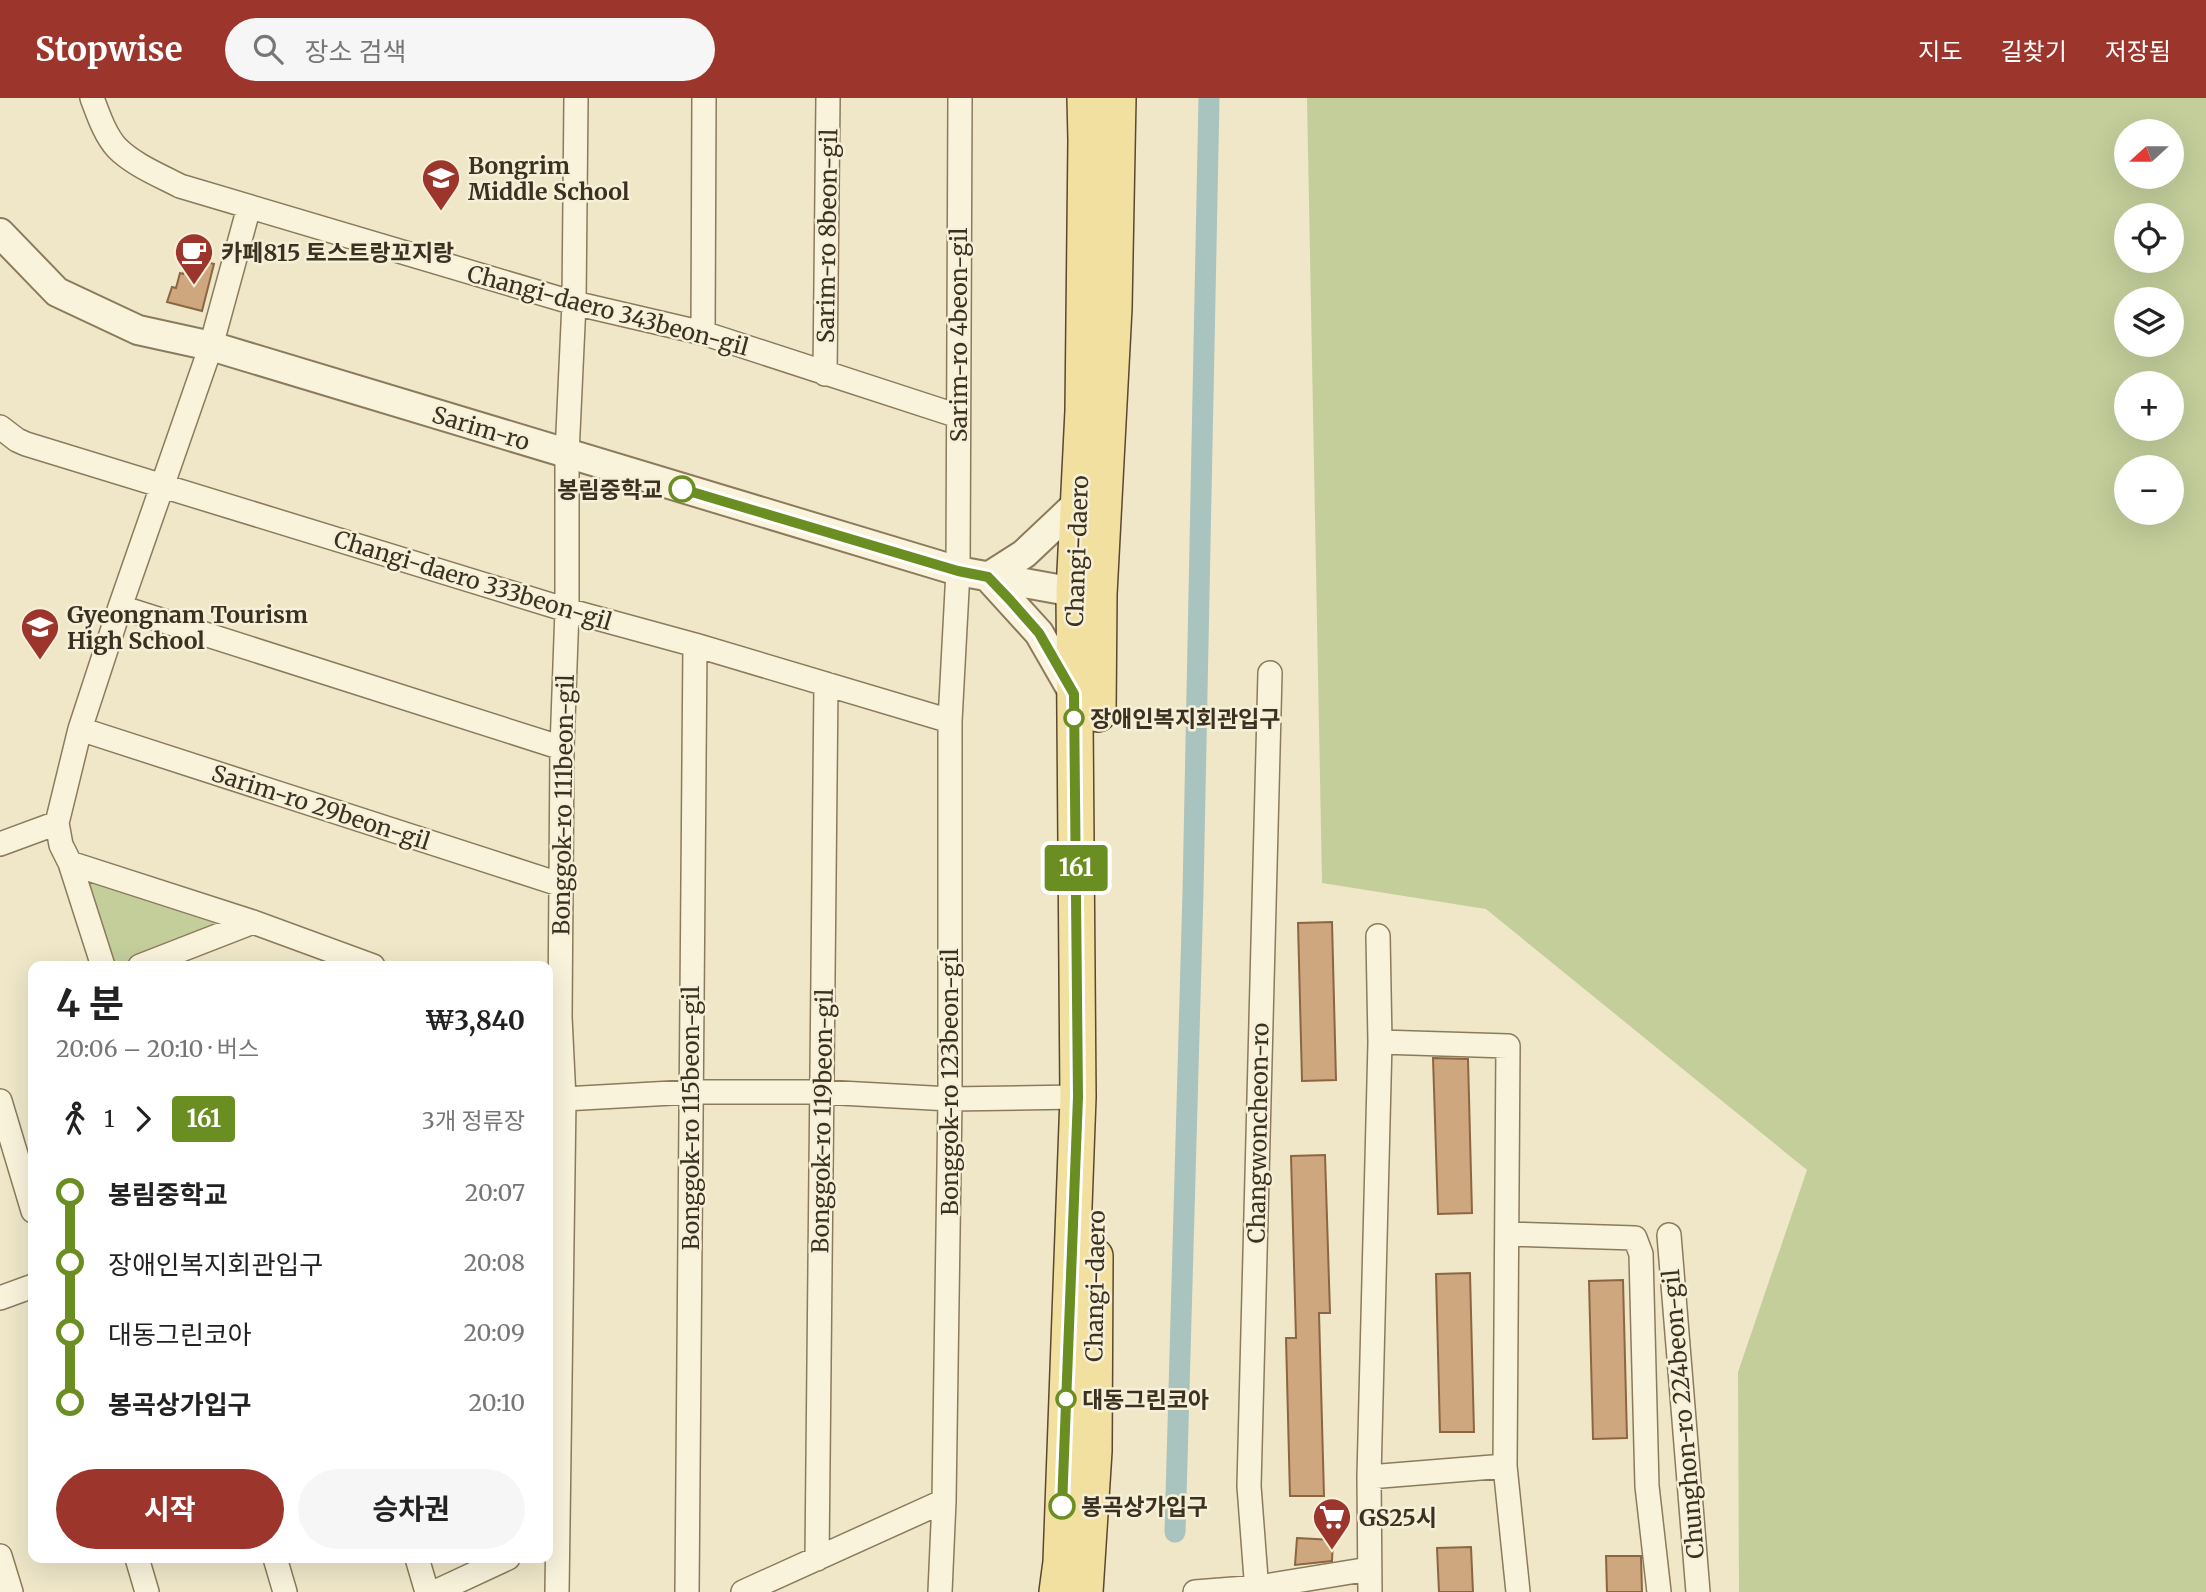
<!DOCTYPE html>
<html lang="ko">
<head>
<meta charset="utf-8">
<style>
	:root { --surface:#fff; --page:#f6f6f6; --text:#222; --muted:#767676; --accent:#9c352b }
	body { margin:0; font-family:Merriweather,"Noto Sans KR",serif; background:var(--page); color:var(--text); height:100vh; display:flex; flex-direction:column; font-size:26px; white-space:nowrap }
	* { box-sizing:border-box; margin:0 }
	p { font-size:23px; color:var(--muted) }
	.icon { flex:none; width:38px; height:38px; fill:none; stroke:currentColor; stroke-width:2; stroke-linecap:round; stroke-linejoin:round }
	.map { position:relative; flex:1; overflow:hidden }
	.details { position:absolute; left:28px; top:863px; width:525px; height:602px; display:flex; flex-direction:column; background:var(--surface); border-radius:14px; box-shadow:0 7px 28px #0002 }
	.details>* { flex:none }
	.badge { padding:0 14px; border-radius:5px; font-size:24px; line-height:46px }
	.needle { width:46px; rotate:249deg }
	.controls { position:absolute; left:2114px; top:21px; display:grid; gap:14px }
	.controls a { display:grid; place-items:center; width:70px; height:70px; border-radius:50%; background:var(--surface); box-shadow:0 7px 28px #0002; font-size:35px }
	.map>.badge { position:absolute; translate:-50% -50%; box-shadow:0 0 0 4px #fff }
	.legs { display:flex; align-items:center; gap:10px; height:77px; padding:0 28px; font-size:23px }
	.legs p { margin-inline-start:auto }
	.summary { display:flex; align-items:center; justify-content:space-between; height:119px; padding:0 28px }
	h1 { font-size:38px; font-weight:700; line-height:52px }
	.cta { display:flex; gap:14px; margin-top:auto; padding:14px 28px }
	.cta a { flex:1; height:80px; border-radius:42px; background:var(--accent); color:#fff; font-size:28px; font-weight:700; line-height:80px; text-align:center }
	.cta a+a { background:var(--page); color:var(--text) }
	ul { padding:0 28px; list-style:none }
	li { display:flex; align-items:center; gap:24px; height:70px; font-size:26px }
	li i { display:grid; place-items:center; width:10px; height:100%; margin:0 9px; background:currentColor }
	li i::after { content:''; width:18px; height:18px; margin:-9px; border:5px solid; border-radius:50%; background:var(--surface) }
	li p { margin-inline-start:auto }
	li:first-child i { background:linear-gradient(#0000 50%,currentColor 0) }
	li:last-child i { background:linear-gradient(currentColor 50%,#0000 0) }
	header { display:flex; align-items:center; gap:42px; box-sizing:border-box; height:98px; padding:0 35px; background:var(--accent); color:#fff }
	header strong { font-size:33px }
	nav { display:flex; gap:38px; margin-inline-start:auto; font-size:24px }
	.search { width:490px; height:63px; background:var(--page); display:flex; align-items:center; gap:18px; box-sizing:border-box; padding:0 24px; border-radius:38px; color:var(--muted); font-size:26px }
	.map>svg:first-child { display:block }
	.green { fill:#c3ce9b; fill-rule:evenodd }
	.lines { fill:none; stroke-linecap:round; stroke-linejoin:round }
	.canal { stroke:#a9c3be; stroke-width:21 }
	.building { fill:#cea77e; stroke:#8b6642; stroke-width:2 }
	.minor-casing { stroke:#8c7a5c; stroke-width:26 }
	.tertiary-casing { stroke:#8c7a5c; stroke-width:32 }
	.primary-casing { stroke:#5a4830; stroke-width:38 }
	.minor { stroke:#f9f3dc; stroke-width:23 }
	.tertiary { stroke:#f9f3dc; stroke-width:28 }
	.primary { stroke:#f2e0a1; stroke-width:35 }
	.line-1-casing { stroke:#fff; stroke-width:16 }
	.line-1 { stroke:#6b8e23; stroke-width:10 }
	.stop-1-dot { fill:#fff; stroke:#6b8e23; stroke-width:3.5 }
	.labels { text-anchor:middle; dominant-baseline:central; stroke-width:5; stroke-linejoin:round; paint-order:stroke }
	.poi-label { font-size:23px; font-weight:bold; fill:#3c3020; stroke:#f6f0d8; text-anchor:start }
	.street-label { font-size:23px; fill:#3c3020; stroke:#f6f0d8 }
	.stop-label { font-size:23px; font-weight:bold; fill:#3c3020; stroke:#f6f0d8; text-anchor:start }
</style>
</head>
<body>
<header>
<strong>Stopwise</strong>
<div class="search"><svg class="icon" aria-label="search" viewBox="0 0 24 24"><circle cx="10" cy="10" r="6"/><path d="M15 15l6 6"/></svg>장소 검색</div>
<nav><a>지도</a><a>길찾기</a><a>저장됨</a></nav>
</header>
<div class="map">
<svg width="2206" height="1494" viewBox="0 0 2206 1494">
	<rect width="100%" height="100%" fill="#efe7c8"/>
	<!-- green -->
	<path class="green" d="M1307 0H2206V1494H1739L1738 1274 1807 1072 1486 811 1322 785ZM2126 33H2172V79H2126ZM2126 117H2172V163H2126ZM2126 201H2172V247H2126ZM2126 285H2172V331H2126ZM2126 369H2172V415H2126Z
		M79 777 236 825 129 868H107Z"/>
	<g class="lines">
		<!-- canal -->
		<path class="canal" d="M1175 1434 1193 794 1209 0"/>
	</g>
	<!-- building -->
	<path class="building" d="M188 159 214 166 202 213 167 204 172 189 176 190 180 175 183 176Z
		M1332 824 1336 982 1302 983 1298 825Z
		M1433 960 1468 961 1472 1115 1438 1116Z
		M1325 1057 1330 1215H1319L1324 1398H1290L1286 1240H1296L1291 1058Z
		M1470 1175 1474 1334H1440L1436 1176Z
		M1623 1182 1627 1340 1593 1341 1589 1183Z
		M1297 1440 1333 1442 1332 1463 1295 1467Z
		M1471 1449 1473 1494H1439L1437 1450Z
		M1606 1458H1641L1642 1494H1607Z"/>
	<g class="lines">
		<!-- minor casing -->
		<g class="minor-casing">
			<path id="minor" d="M92 0C98 16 105 37 117 50 134 67 159 77 180 88L574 205 703 235 958 318
				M703 235 704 0
				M825 276 828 0
				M0 329 17 342 26 346 567 512 695 547 950 623
				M120 509 562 650
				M80 631 562 787
				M0 746 57 725
				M70 765 253 824 373 868
				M103 868 70 765 61 747 57 725 80 631 120 509 211 248 249 109
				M140 868 253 824
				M1380 944 1508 948 1505 1368 1518 1494
				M0 1003 33 1113
				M550 1006 564 1001 690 994H822L950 1001 1078 999
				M1507 1136 1635 1140 1641 1156 1647 1388 1659 1494
				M1669 1137 1698 1494
				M0 1200 33 1188
				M1369 1379 1505 1368
				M0 1458 11 1494
				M137 1460 147 1494
				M275 1460 285 1494
				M417 1460 427 1494
				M817 1461 826 586
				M435 1494 508 1460
				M557 1494 564 1001 560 919 562 650 567 512V356L574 205 576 0
				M687 1494 695 547
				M743 1494 944 1403
				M940 1494 944 1403 950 1001V623L958 473 960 0
				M1195 1494 1259 1489 1369 1471
				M1257 1494 1249 1388 1270 575
				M1370 1494 1369 1379 1380 944 1378 838"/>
		</g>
		<!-- tertiary casing -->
		<g class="tertiary-casing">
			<path id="tertiary" d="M0 135 57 194 138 232 211 248 958 473 1074 494
				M988 479 1039 535 1074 596
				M988 479 1024 456 1078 405"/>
		</g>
		<!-- primary casing -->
		<g class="primary-casing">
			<path id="primary" d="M1098 616 1099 496 1114 210 1118 0
				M1057 1494 1061 1464 1078 999 1074 494 1083 313 1086 42 1085 0
				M1085 1494 1094 1353 1095 1158"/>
		</g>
		<!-- minor -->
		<use href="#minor" class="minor"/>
		<!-- tertiary -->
		<use href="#tertiary" class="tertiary"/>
		<!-- primary -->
		<use href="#primary" class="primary"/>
	</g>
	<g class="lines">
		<!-- line-1 casing -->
		<g class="line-1-casing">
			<path id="line-1" d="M682 391 958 473 988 479 1010 502 1039 535 1074 596 1078 999 1062 1408"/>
		</g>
		<!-- line-1 -->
		<use href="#line-1" class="line-1"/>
	</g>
	<!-- icons -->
	<defs>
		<g id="school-pin" transform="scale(2.0125)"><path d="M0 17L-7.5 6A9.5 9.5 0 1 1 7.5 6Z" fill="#9c352b" stroke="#f6f0d8"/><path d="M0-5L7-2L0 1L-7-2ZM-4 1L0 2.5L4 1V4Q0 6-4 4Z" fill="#fff"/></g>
		<g id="cafe-pin" transform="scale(2.0125)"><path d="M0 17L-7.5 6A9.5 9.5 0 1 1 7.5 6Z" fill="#9c352b" stroke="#f6f0d8"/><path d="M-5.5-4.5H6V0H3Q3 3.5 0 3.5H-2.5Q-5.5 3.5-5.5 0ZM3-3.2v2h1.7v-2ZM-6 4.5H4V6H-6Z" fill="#fff"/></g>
		<g id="supermarket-pin" transform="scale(2.0125)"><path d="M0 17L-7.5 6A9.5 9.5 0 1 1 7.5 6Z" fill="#9c352b" stroke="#f6f0d8"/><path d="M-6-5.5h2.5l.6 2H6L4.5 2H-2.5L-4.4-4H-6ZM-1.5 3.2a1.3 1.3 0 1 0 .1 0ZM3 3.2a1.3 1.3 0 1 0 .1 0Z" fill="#fff"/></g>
	</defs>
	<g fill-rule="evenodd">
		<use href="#school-pin" x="441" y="80"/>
		<use href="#cafe-pin" x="194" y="154"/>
		<use href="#school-pin" x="40" y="529"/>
		<use href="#supermarket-pin" x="1332" y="1419"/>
	</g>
	<!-- markers -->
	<g class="stop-1-dot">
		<circle cx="682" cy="391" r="12"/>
		<circle cx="1074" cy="620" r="9"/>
		<circle cx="1066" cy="1301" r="9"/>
		<circle cx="1062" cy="1408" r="12"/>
	</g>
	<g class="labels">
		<!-- poi labels -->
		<g class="poi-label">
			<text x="468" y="67">Bongrim<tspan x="468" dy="26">Middle School</tspan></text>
			<text x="221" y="154">카페815 토스트랑꼬지랑</text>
			<text x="67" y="516">Gyeongnam Tourism<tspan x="67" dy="26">High School</tspan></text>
			<text x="1359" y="1419">GS25시</text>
		</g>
		<!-- street labels -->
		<g class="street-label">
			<text transform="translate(827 138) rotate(-89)">Sarim-ro 8beon-gil</text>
			<text transform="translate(608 212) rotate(15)">Changi-daero 343beon-gil</text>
			<text transform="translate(958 237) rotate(-90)">Sarim-ro 4beon-gil</text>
			<text transform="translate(481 330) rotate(17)">Sarim-ro</text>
			<text transform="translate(1077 453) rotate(-88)">Changi-daero</text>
			<text transform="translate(473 482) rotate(17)">Changi-daero 333beon-gil</text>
			<text transform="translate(563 707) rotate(-89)">Bonggok-ro 111beon-gil</text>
			<text transform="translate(321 709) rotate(18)">Sarim-ro 29beon-gil</text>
			<text transform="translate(949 984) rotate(-90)">Bonggok-ro 123beon-gil</text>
			<text transform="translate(690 1020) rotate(-90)">Bonggok-ro 115beon-gil</text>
			<text transform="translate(822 1023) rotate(-89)">Bonggok-ro 119beon-gil</text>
			<text transform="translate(1258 1035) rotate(-89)">Changwoncheon-ro</text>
			<text transform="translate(1095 1188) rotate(-89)">Changi-daero</text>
			<text transform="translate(1683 1316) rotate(-95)">Chunghon-ro 224beon-gil</text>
		</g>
		<!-- stop labels -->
		<g class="stop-label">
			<text x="663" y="391" text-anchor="end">봉림중학교</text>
			<text x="1090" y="620">장애인복지회관입구</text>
			<text x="1082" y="1301">대동그린코아</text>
			<text x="1081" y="1408">봉곡상가입구</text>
		</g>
	</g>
</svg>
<div class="controls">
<a><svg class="needle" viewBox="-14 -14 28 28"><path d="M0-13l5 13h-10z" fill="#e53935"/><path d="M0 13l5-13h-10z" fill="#767676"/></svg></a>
<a><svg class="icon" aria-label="locate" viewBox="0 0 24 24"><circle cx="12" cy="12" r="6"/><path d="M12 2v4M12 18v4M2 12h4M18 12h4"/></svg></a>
<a><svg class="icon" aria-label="layers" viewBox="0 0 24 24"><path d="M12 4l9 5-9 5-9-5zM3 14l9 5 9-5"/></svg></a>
<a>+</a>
<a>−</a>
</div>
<b class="badge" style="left:1076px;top:770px;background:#6b8e23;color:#fff">161</b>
<section class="details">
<div class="summary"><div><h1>4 분</h1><p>20:06 – 20:10 · 버스</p></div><b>₩3,840</b></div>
<div class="legs"><svg class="icon" aria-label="walk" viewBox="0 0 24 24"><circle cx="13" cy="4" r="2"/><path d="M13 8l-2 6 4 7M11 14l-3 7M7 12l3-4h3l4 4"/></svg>1<svg class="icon" aria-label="forward" viewBox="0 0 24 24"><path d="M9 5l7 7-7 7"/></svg><b class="badge" style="background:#6b8e23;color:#fff">161</b><p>3개 정류장</p></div>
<ul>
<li><i style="color:#6b8e23"></i><b>봉림중학교</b><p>20:07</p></li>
<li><i style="color:#6b8e23"></i><span>장애인복지회관입구</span><p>20:08</p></li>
<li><i style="color:#6b8e23"></i><span>대동그린코아</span><p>20:09</p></li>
<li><i style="color:#6b8e23"></i><b>봉곡상가입구</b><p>20:10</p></li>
</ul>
<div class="cta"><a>시작</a><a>승차권</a></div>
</section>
</div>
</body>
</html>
